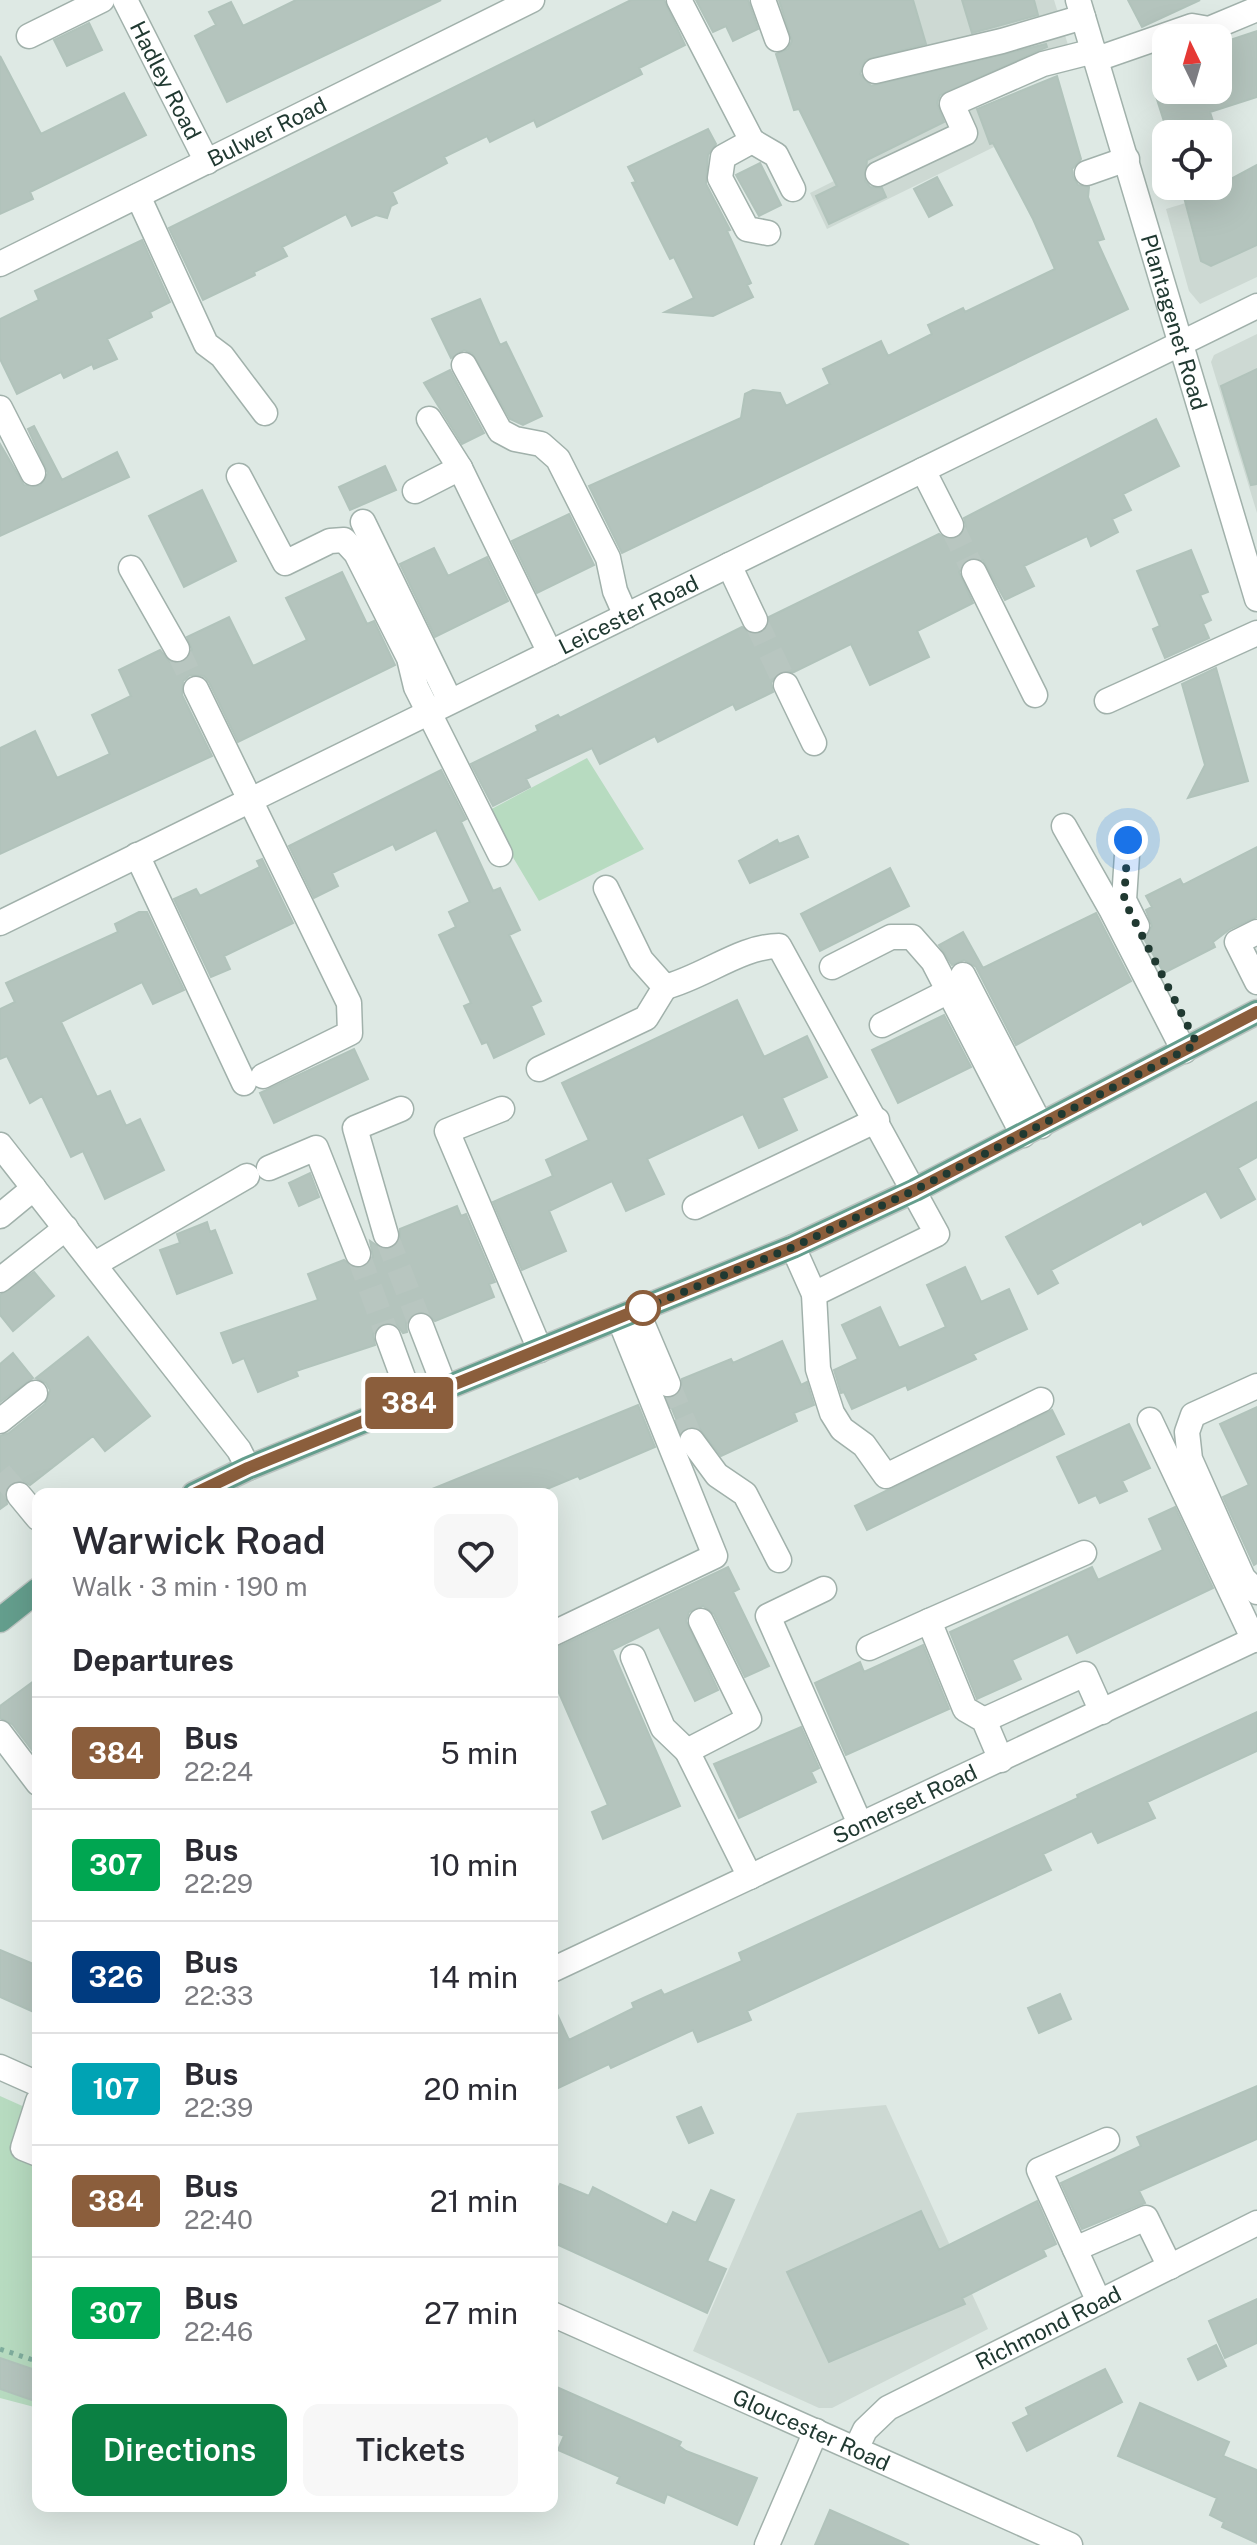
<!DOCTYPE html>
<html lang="en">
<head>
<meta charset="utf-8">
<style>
	:root { --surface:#fff; --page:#f7f7f7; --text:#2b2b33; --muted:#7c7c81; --line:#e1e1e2; --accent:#0b8043 }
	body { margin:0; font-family:"Public Sans",sans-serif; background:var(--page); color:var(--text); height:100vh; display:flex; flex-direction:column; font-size:30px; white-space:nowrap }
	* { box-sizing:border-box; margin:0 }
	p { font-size:26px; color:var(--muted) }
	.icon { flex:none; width:44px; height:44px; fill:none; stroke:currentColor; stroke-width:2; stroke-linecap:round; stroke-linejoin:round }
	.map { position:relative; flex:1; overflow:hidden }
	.side { position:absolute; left:32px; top:1488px; width:526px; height:1024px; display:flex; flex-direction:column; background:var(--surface); border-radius:16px; box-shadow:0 8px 32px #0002 }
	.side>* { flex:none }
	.badge { padding:0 16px; border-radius:6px; font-size:28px; line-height:52px }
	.needle { width:52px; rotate:355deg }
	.controls { position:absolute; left:1152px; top:24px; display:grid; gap:16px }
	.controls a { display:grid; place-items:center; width:80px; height:80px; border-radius:16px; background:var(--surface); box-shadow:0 8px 32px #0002; font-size:40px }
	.you { position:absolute; width:40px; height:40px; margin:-20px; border:6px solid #fff; border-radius:50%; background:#1a73e8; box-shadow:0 0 0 12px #1a73e833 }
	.map>.badge { position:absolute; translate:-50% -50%; box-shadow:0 0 0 4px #fff }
	h2 { padding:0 40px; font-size:30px; line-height:72px }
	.round { display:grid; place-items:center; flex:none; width:84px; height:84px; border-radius:16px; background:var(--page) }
	.overview { display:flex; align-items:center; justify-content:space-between; height:136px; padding:0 40px }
	h1 { font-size:38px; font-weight:600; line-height:60px }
	.button { display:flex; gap:16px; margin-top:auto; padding:16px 40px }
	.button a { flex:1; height:92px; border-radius:16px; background:var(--accent); color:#fff; font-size:32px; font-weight:600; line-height:92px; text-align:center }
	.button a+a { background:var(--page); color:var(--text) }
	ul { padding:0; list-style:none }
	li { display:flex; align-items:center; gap:24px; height:112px; padding:0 40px; border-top:2px solid var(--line) }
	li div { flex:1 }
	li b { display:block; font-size:30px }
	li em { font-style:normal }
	li .badge { min-width:88px; font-weight:700; text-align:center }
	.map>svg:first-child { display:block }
	.built { fill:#cdd9d3 }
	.green { fill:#b7dbc0 }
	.building { fill:#b4c4bd; stroke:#b1c3bb; stroke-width:2 }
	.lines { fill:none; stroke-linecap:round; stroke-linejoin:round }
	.minor-tunnel { stroke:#b8c6c0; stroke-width:24; stroke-dasharray:24 12; stroke-linecap:butt }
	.minor-casing { stroke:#a1b1ab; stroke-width:27 }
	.major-casing { stroke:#bcc4c1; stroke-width:27 }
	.path { stroke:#7fad9d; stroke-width:5; stroke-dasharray:4 6; stroke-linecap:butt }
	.minor { stroke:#fff; stroke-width:24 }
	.major { stroke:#649e8d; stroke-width:24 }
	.line-casing { stroke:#fff; stroke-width:18 }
	.line { stroke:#8b5e3c; stroke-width:12 }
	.walk { stroke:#203931; stroke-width:8; stroke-dasharray:0 14.4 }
	.stop-dot { fill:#fff; stroke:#8b5e3c; stroke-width:4 }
	.labels { text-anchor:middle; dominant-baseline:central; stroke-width:8; stroke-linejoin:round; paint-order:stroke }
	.street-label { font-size:22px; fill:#203931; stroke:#eef6f2 }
</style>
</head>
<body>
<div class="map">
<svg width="1257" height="2545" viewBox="0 0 1257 2545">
	<rect width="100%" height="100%" fill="#dee9e4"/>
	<!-- built -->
	<path class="built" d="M753 0H1054L1074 64 976 107 994 147 827 229 810 193 834 181Z
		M1241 186 1257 219V277L1200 304 1189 291 1166 209Z
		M1257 334V513L1211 362 1214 355Z
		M886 2105 988 2329 832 2408H819L693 2351 797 2113Z"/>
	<!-- green -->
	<path class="green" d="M587 758 644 849 539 901 486 812Z
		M0 2096 38 2113V2408L0 2398Z"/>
	<!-- building -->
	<path class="building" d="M296 0H441L227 102 195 36 216 25 209 12 231 2 243 26Z
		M631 0H664L685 45 639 68 642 74 537 127 534 120 490 142 487 136 444 157 447 163 392 192 397 203 391 206 387 218 376 215 352 226 346 214 282 247 287 256 254 272 255 275 203 300 169 228Z
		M696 0H748L758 29 733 41 726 26 713 32Z
		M779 0H913L926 44 865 60 860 74 871 86 1046 44 1047 47 940 95 937 103 944 122 867 160 865 181 870 187 882 188 886 197 829 224 816 196 837 186 799 109 794 110 776 54 788 49 792 41Z
		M962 0H1034L1038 15 972 33Z
		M1128 0H1200L1142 27Z
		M89 23 102 50 67 66 54 40Z
		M1257 31V97L1210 112 1217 134H1168L1154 90H1218V44Z
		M0 56 41 134 124 93 146 135 30 192 33 199 0 214Z
		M1057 76 1081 159 1072 169 1073 177 1078 185 1089 187 1088 197 1104 239 1097 241 1128 309 622 553 589 486 741 418 745 394 753 390 780 393 786 406 830 384 823 369 881 341 888 356 932 334 928 325 963 308 965 312 1055 269 1033 219 993 143 990 144 977 109Z
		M708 129 716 144 708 155 706 184 730 230 727 231 751 283 747 285 753 297 713 316 665 312 694 298 674 257 670 259 632 183 636 182 628 167Z
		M760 163 781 205 759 216 736 175Z
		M1257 165V245L1211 266 1201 261 1181 186H1218Z
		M937 177 952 205 929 217 914 189Z
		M142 240 170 302 150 312 152 317 107 339 117 359 94 369 92 364 64 378 61 372 17 394 0 359V319L39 300 35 291Z
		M480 299 500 345 506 342 542 416 523 425 510 419 472 353 464 350 451 358 432 319Z
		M1257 369V484L1251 485 1221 386Z
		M450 370 484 433 462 444 424 383Z
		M1156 419 1179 466 1123 494 1131 510 1112 519 1118 532 1091 546 1087 536 1024 566 1034 586 1005 600 983 560 967 559 959 572 973 603 917 631 929 657 870 685 851 644 794 672H779L771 683 773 692 736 710 733 704 658 742 655 736 600 764 592 748 526 779 530 787 493 806 471 764 538 731 536 726 558 715 560 718 742 627 753 635 762 633 768 628 769 617 939 534 949 540 958 538 966 527 964 518Z
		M34 426 62 480 117 452 129 477 0 536V444L24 485 40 486 48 473 28 429Z
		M385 466 396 490 350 510 339 487Z
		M202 490 236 561 184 587 149 516Z
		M569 514 594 565 537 593 512 541Z
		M434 548 448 576 487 557 508 601 435 637 400 564Z
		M1191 550 1208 592 1200 595 1211 620 1203 624 1209 638 1165 658 1153 629 1160 626 1137 571Z
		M342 572 367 624 374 621 395 665 238 742 209 682 204 676 190 675 183 681 182 695 212 756 0 854V748L35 731 57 778 110 754 92 715 131 696 119 670 160 650 170 662H184L192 650 187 637 229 617 253 666 307 640 286 598Z
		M1216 668 1248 781 1188 798 1205 765 1182 684Z
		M441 770 466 819 461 822 493 891 500 888 520 930 509 935 541 1001 531 1006 544 1034 494 1058 487 1042 482 1044 464 1006 471 1003 439 935 456 927 449 912 470 902 436 830 396 850 393 844 332 873 338 886 314 898 289 846Z
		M798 836 808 857 750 883 739 861 777 840 779 844Z
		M1257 847V917L1230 929 1213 942 1215 947 1164 973 1144 939 1152 926 1146 910 1152 907 1146 896 1180 879 1183 885Z
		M262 859 293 923 224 956 230 969 211 977 174 899 196 889 200 896 260 867 257 861Z
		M890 868 909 906 820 951 801 914Z
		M139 912H147L184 990 153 1004 142 982 61 1022 97 1097 110 1091 126 1126 140 1119 164 1170 105 1199 83 1151 71 1157 42 1096 30 1103 7 1056 0 1059V1009L15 1002 6 983 118 932 115 924Z
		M1096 913 1131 981 1016 1045 976 967 964 960 952 965 939 945 963 932 983 968Z
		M737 1000 764 1057 807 1036 827 1077 782 1098 797 1130 759 1148 743 1114 647 1159 664 1194 626 1211 612 1181 549 1211 566 1251 522 1270 493 1202 553 1176 546 1160 589 1140 562 1083Z
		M944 1015 971 1067 898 1103 872 1050Z
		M354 1049 368 1079 274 1123 260 1093Z
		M1257 1102V1157L1238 1168 1255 1199 1221 1218 1206 1191 1143 1225 1141 1221 1051 1270 1058 1283 1038 1294 1006 1237Z
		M310 1173 319 1197 299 1206 289 1183Z
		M457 1206 461 1216 466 1214 495 1282 489 1284 494 1297 435 1321 424 1311 415 1312 406 1323 407 1332 403 1333 397 1325 382 1323 373 1334 375 1345 296 1371 298 1376 258 1392 244 1358 233 1363 221 1333 318 1300 308 1274 344 1260 355 1269 364 1268 373 1257 370 1241 382 1249H391L400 1239V1229Z
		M207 1222 210 1232 215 1230 232 1273 177 1294 160 1250 180 1243 177 1234Z
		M965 1267 981 1302 1009 1289 1027 1329 973 1354 976 1359 908 1390 906 1385 852 1409 844 1392 841 1393 834 1370 858 1359 842 1325 880 1307 899 1348 946 1327 927 1285Z
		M34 1272 54 1296 13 1331 0 1315V1295Z
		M88 1337 150 1416 105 1451 93 1436 30 1485 23 1481 10 1483 5 1491 7 1504 0 1509V1436L9 1433 45 1404 50 1390 46 1383 36 1378Z
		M782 1341 801 1385 807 1382 814 1405 794 1413 797 1421 721 1456 699 1428 690 1426 681 1431 668 1399 680 1392 682 1379 731 1359 733 1363Z
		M13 1353 33 1378 0 1402V1364Z
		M638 1405 655 1447 580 1479 578 1476 535 1494H420Z
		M1257 1407V1563L1254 1565 1223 1497 1249 1485 1220 1424Z
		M1052 1410 1064 1434 867 1530 855 1506Z
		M1129 1424 1150 1468 1122 1481 1127 1491 1100 1503 1096 1495 1079 1503 1057 1457Z
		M1175 1507 1213 1588 1077 1653 1068 1634 1012 1660 1021 1679 977 1699 950 1632 1092 1567 1098 1580 1163 1550 1149 1519Z
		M728 1567 739 1589 733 1592 769 1666 745 1677 714 1614 703 1606 689 1612 686 1621 718 1690 695 1701 659 1627 612 1650 680 1806 603 1839 592 1812 608 1805 552 1677V1650Z
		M923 1645 949 1709 846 1755 815 1683 860 1662 864 1672Z
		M38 1678V1758L12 1724 0 1718V1706Z
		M1257 1712V1751L1147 1802 1155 1818 1098 1843 1092 1831 1043 1854 1051 1870 747 2011 751 2020 698 2042 693 2030 611 2068 609 2064 552 2091V2003L569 2040 634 2008 632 2003 661 1990 664 1995 742 1961 739 1953 1078 1798 1077 1795Z
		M801 1727 819 1768 811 1772 816 1782 739 1818 714 1764Z
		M0 1950 38 1966V2014L0 1997Z
		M1060 1994 1071 2019 1039 2033 1028 2008Z
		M1257 2086V2139L1139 2191 1145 2203 1082 2229 1061 2183 1141 2146 1137 2137Z
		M701 2107 713 2133 689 2143 677 2117Z
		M560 2184 589 2196 593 2187 667 2225 673 2212 696 2223 711 2190 734 2200 707 2261 726 2269 707 2313 552 2242V2203Z
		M1037 2201 1056 2244 1043 2250 1046 2256 962 2298 965 2304 829 2362 787 2272 921 2211 939 2250Z
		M1257 2299V2343L1225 2358 1209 2321Z
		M1216 2345 1226 2366 1198 2380 1188 2359Z
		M0 2358 38 2371V2402L0 2389Z
		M1105 2369 1122 2402 1027 2451 1013 2423 1029 2415 1026 2408Z
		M552 2385 681 2442 679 2446 686 2451 757 2478 737 2525 667 2494 664 2503 617 2483 620 2477 558 2450 564 2436 552 2431Z
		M1140 2403 1229 2442 1223 2456 1257 2470V2543L1222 2527 1224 2522 1210 2515 1217 2498 1118 2456Z
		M830 2510 909 2545H815Z"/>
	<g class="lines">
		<!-- minor-tunnel -->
		<path class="minor-tunnel" d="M951 525 974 572
			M755 620 786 685
			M177 649 196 689
			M386 1235 421 1326
			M358 1254 388 1337
			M668 1384 692 1441
			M0 1473 19 1495"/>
		<!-- minor casing -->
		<g class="minor-casing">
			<g id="minor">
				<path id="s1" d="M125 0 207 162"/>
				<path d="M679 0 752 141 723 157 720 178 747 229 768 233"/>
				<path d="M763 0 777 39"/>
				<path id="s2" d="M1078 0 1257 599"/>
				<path d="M29 36 102 0"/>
				<path d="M1097 59 1192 26 1209 29 1257 9"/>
				<path d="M875 71 1002 41 1083 17"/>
				<path d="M752 141 776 155 793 189"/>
				<path d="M1087 173 1127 159"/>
				<path d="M878 174 965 133 952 104 1043 64 1094 51"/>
				<path d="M138 196 206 344 222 356 265 413"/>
				<path id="s3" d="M0 264 532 0"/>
				<path d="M464 365 500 431 515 439 541 444 558 459 608 558 615 591 626 616"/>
				<path d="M0 408 33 473"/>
				<path d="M429 419 460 468 550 653"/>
				<path d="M923 470 951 525"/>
				<path d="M239 476 285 563 330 541 344 540 356 553 409 658 416 687 500 854"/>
				<path d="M415 491 460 468"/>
				<path d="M363 522 450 701"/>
				<path d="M729 565 755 620"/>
				<path d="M131 568 177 649"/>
				<path d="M974 572 1035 695"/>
				<path d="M786 685 814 743"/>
				<path d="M196 689 349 1003 350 1033 263 1076"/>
				<path d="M1107 701 1257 633"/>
				<path d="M1064 826 1111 909 1184 1051"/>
				<path d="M1128 840 1124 900 1137 926"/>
				<path d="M137 855 244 1083"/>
				<path d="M606 888 641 960 665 987C704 977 741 946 779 946L937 1234 814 1294"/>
				<path id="s4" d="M0 923 1257 306"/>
				<path d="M1257 932 1237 942 1257 982"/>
				<path d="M832 967 891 937H912L933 961 1023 1135"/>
				<path d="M963 975 1041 1126"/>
				<path d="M882 1025 949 991"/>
				<path d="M539 1069 646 1018 665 987"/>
				<path d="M502 1109 447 1131 540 1350"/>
				<path d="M0 1145 239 1450 248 1468"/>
				<path d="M269 1168 316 1148 358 1254"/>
				<path d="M695 1207 877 1120"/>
				<path d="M0 1216 34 1188"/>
				<path d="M386 1235 355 1128 401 1109"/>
				<path d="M793 1247 814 1294 818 1369 832 1413 842 1429 864 1445 886 1476 1041 1400"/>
				<path d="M95 1264 247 1176"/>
				<path d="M0 1280 66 1228"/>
				<path d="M637 1311 668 1384"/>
				<path d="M421 1326 445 1388"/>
				<path d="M388 1337 412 1402"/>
				<path d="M1257 1386 1193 1415 1187 1432 1190 1459 1243 1578 1257 1592"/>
				<path d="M1150 1420 1254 1640"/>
				<path d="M0 1421 35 1393"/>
				<path d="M692 1441 717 1475 745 1494 779 1560"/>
				<path d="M19 1495 38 1518"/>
				<path d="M824 1589 768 1616 860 1824"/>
				<path d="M929 1621 1084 1553"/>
				<path d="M552 1634 715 1556 619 1318"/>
				<path d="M869 1648 929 1621 965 1709 984 1720 1001 1760"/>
				<path d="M633 1657 663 1728 687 1751 750 1877"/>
				<path d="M984 1720 1085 1674 1102 1712"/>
				<path d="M0 1733 38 1783"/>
				<path d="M687 1751 749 1719 701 1621"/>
				<path id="s5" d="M552 1970 1257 1638"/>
				<path d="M0 2067 38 2084"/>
				<path d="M38 2101 23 2148 38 2154"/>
				<path d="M1075 2249 1146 2218 1170 2267"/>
				<path d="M1099 2302 1039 2170 1107 2140"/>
				<path id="s6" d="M552 2314 1070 2545"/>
				<path id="s7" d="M856 2449 865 2430 888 2408 1257 2223"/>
				<path d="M767 2545 816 2431"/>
			</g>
		</g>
		<!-- major casing -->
		<g class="major-casing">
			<path id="major" d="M194 1494 248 1468 793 1247 915 1190 1257 1012
				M0 1620 38 1590"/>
		</g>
		<!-- path -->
		<path class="path" d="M0 2349 36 2361"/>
		<!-- minor -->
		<use href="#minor" class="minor"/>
		<!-- major -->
		<use href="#major" class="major"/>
	</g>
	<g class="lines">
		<!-- line casing -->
		<g class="line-casing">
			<path id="line" d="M194 1494 248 1468 793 1247 915 1190 1257 1012"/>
		</g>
		<!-- line -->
		<use href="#line" class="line"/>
		<!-- walk -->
		<path class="walk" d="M643 1308 637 1311 793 1247 915 1190 1197 1044 1124 900 1128 840"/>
	</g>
	<!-- markers -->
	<circle class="stop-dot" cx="643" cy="1308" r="16"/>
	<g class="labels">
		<!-- street labels -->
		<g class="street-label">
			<text stroke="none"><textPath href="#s1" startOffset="90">Hadley Road</textPath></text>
			<text stroke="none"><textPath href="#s3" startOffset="298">Bulwer Road</textPath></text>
			<text stroke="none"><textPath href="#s2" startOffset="336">Plantagenet Road</textPath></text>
			<text stroke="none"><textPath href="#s4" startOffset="700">Leicester Road</textPath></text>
			<text stroke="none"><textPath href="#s5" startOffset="390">Somerset Road</textPath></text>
			<text stroke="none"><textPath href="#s7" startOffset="232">Richmond Road</textPath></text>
			<text stroke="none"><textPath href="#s6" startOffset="284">Gloucester Road</textPath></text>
		</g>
	</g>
</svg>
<div class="controls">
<a><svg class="needle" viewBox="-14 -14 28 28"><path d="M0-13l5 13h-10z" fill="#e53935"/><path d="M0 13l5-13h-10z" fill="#7c7c81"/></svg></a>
<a><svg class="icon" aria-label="locate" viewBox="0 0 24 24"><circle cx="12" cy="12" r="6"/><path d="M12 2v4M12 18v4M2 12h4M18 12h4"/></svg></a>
</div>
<div class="you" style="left:1128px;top:840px"></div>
<b class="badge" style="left:409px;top:1403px;background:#8b5e3c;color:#fff">384</b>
<section class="side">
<div class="overview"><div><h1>Warwick Road</h1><p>Walk · 3 min · 190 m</p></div><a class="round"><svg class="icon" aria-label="heart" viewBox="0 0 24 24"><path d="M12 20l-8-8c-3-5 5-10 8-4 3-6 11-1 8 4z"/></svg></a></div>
<h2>Departures</h2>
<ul>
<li><span class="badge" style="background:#8b5e3c;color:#fff">384</span><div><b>Bus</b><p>22:24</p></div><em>5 min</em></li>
<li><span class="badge" style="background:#00a651;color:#fff">307</span><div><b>Bus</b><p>22:29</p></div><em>10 min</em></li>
<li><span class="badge" style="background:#003b80;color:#fff">326</span><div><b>Bus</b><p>22:33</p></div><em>14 min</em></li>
<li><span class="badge" style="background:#00a3b4;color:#fff">107</span><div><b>Bus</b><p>22:39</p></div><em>20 min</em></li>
<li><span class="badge" style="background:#8b5e3c;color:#fff">384</span><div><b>Bus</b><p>22:40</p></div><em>21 min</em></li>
<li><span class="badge" style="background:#00a651;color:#fff">307</span><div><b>Bus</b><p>22:46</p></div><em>27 min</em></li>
</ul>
<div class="button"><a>Directions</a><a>Tickets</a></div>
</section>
</div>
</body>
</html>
